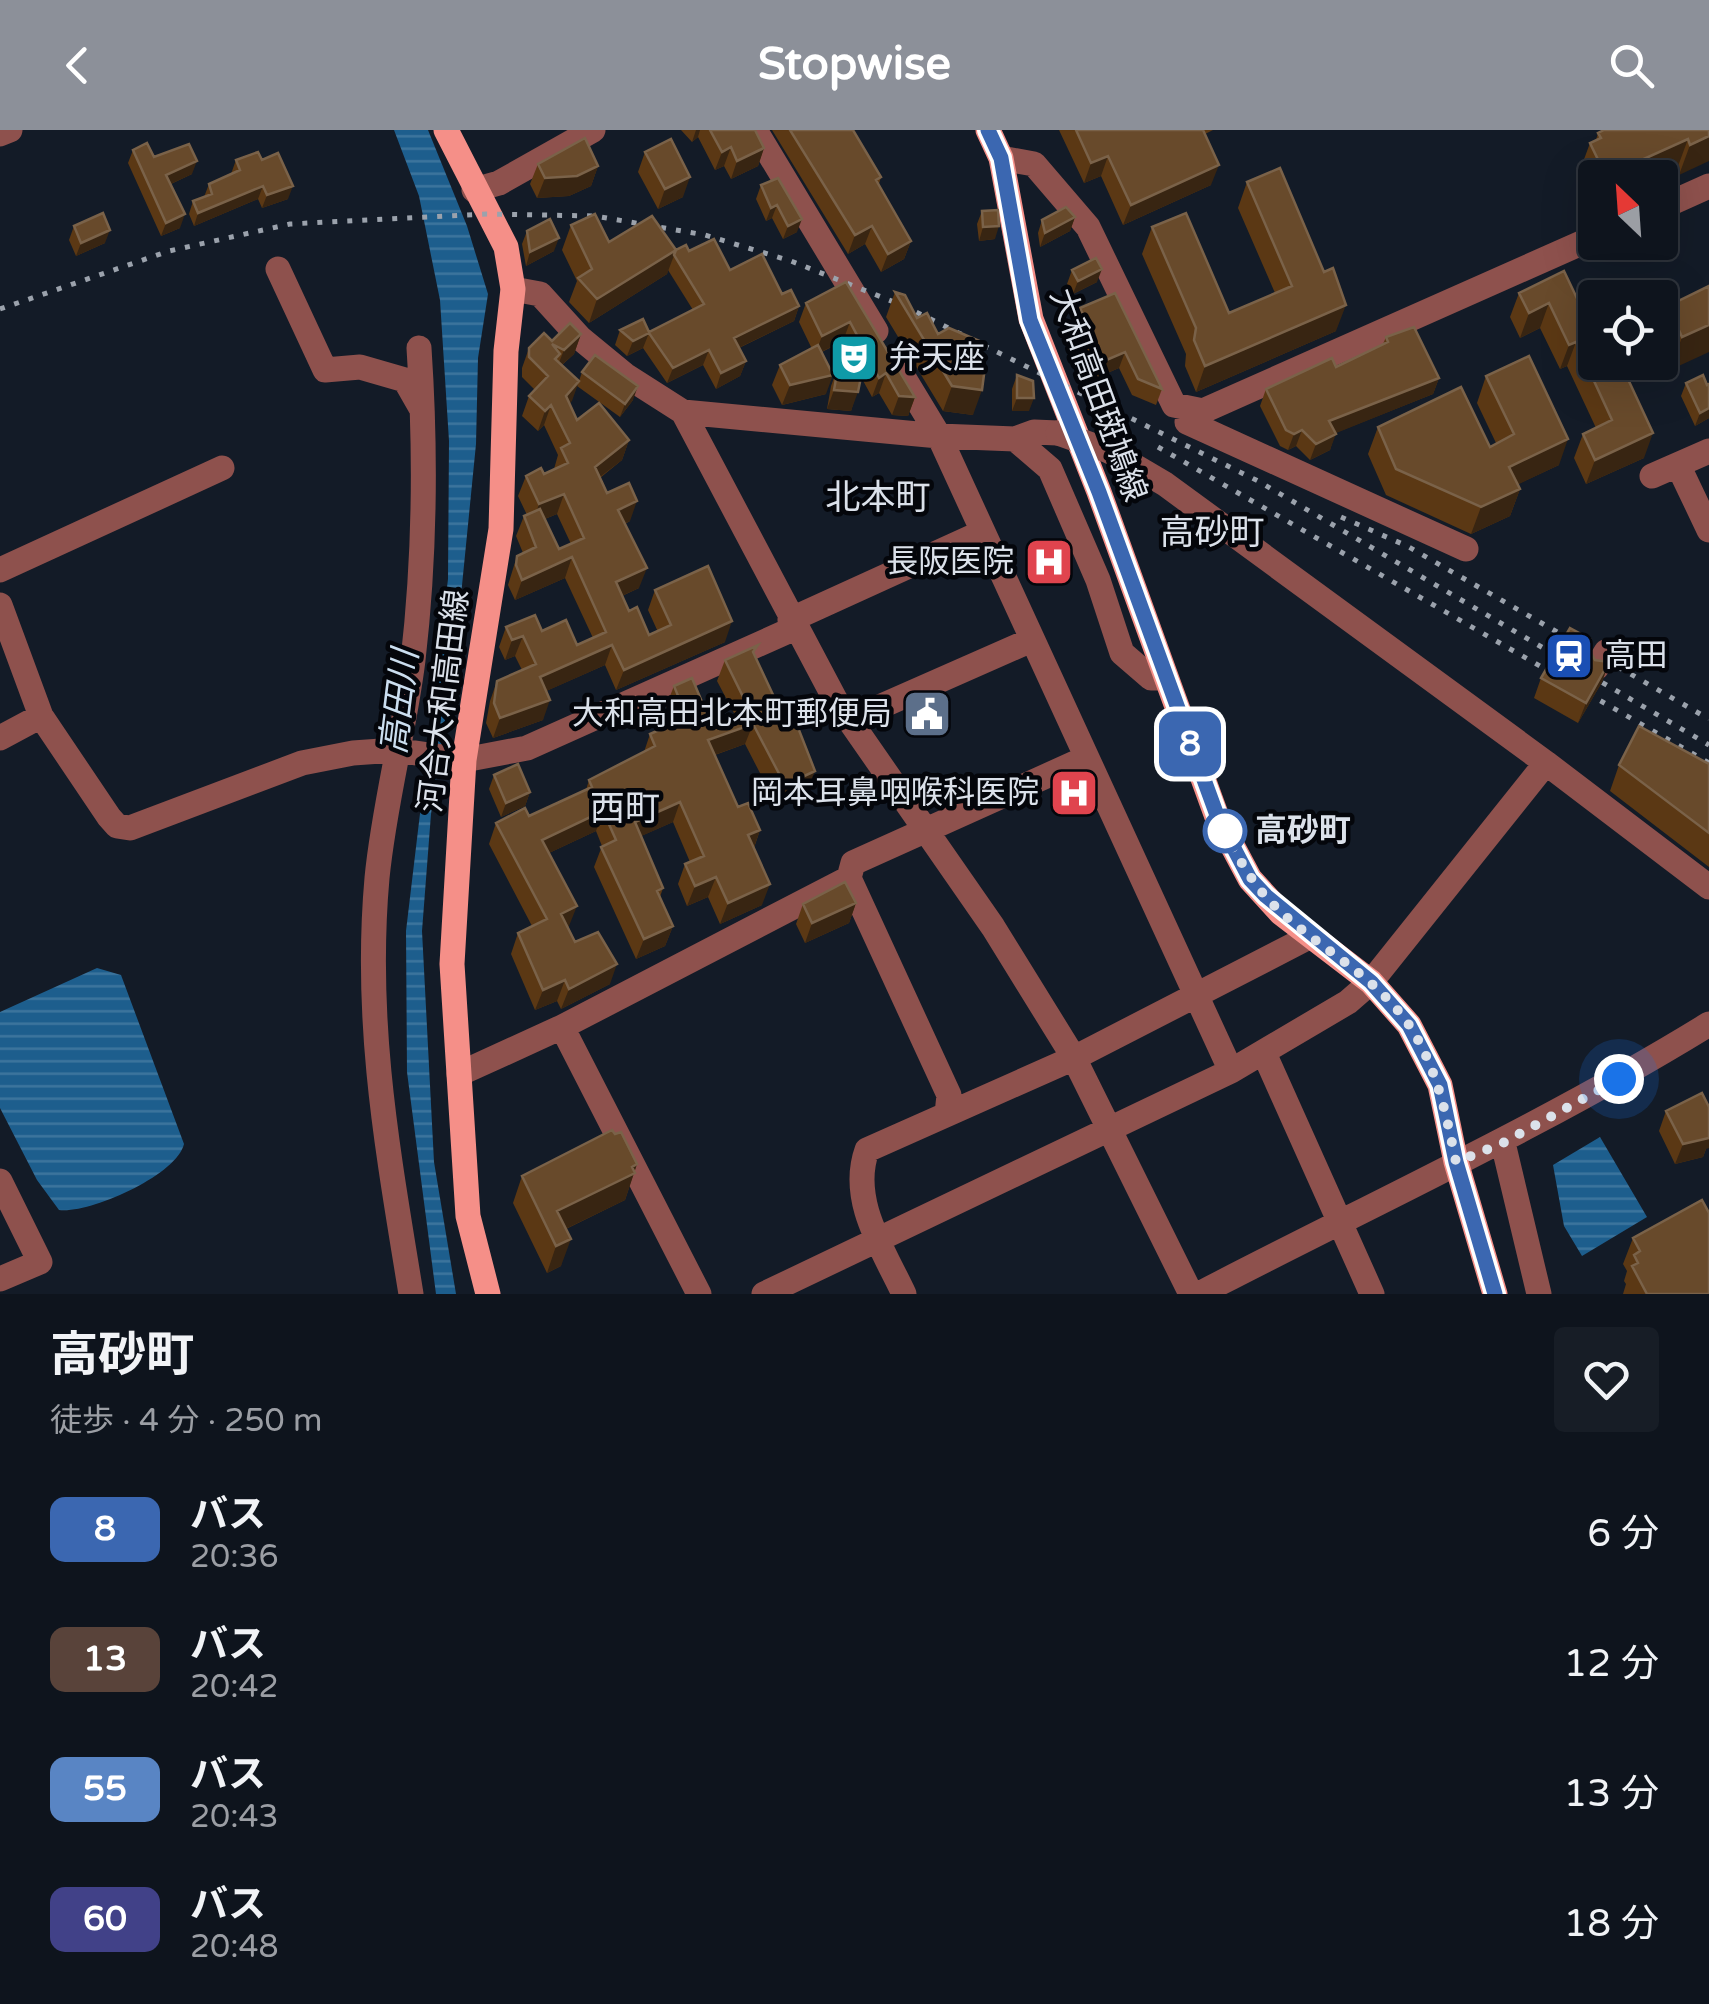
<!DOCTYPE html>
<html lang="ja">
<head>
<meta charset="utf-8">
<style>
	:root { --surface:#0e141d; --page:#171d26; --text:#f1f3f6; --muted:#9b9ea4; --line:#2e333b; --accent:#8c9099 }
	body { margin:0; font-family:"Varela Round","Noto Sans JP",sans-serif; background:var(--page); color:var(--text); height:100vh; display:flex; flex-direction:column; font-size:38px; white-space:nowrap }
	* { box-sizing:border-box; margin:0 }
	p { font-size:32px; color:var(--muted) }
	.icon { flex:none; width:55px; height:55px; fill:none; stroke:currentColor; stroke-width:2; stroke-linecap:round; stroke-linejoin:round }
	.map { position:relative; height:1164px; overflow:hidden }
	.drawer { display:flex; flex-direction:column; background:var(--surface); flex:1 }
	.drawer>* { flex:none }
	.badge { padding:0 20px; border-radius:15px; font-size:35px; line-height:65px }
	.needle { width:65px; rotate:335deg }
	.fabs { position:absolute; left:1578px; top:30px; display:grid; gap:20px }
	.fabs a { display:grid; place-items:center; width:100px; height:100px; border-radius:10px; background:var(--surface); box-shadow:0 10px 40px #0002,0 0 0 2px var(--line); font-size:50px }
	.you { position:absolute; width:50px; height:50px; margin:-25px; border:8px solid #fff; border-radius:50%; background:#1a73e8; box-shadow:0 0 0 15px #1a73e833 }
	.map>.badge { position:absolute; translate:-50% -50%; box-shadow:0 0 0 5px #fff }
	.round { display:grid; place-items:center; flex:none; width:105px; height:105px; border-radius:10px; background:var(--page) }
	.head { display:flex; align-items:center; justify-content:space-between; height:170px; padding:0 50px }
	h1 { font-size:48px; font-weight:700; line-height:75px }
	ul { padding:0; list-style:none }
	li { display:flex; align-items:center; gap:30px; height:130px; padding:0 50px }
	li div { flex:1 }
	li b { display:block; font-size:38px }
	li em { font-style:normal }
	li .badge { min-width:110px; font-weight:700; text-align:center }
	header { display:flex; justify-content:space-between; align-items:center; height:130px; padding:0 50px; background:var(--accent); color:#fff; font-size:45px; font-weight:700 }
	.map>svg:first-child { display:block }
	.water { fill:url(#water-rules) }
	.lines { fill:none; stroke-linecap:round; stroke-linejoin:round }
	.minor { stroke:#8e514d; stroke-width:25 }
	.major { stroke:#f58f88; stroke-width:25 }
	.rail { stroke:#9ba2ac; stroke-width:5; stroke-dasharray:5 10; stroke-linecap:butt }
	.minor-bridge { stroke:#8e514d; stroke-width:25 }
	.wall { fill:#5b3814; fill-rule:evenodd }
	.shaded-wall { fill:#382512 }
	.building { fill:#684a2b; stroke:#7a6249; stroke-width:2.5 }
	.line-casing { stroke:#fff; stroke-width:22 }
	.line { stroke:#3b67b1; stroke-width:15 }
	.walk { stroke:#dbe1ea; stroke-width:10; stroke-dasharray:0 18 }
	.stop-dot { fill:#fff; stroke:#3b67b1; stroke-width:5 }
	.labels { text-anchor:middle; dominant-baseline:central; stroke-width:9; stroke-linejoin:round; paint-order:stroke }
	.poi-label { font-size:32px; fill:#dbe1ea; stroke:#04060b; text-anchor:end }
	.street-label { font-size:32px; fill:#dbe1ea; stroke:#04060b }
	.stop-label { font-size:32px; font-weight:bold; fill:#dbe1ea; stroke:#04060b; text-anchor:start }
	.neighbourhood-label { font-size:35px; fill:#dbe1ea; stroke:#04060b }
	.water-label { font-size:35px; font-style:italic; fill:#cbdeef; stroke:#04060b }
</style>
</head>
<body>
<header><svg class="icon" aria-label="back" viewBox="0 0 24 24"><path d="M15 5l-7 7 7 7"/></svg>Stopwise<svg class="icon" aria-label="search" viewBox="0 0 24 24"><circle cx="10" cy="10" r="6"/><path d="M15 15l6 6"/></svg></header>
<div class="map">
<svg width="1709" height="1164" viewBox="0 0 1709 1164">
	<defs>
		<pattern id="water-rules" width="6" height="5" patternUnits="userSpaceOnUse" patternTransform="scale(2.5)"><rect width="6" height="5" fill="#1d5e8d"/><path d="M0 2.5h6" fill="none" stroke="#3d759d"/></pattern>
	</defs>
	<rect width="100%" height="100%" fill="#131b27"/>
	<!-- water -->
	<path class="water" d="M394 0H428L467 96 488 164 478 228 476 314 456 516 431 684 422 801 434 1032 456 1164H436L407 942 406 801 448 449 449 311 440 170 419 66Z
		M97 838 121 845 184 1014C177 1045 90 1084 59 1080L37 1050 0 978V882Z
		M1600 1007 1647 1087 1582 1126 1564 1096 1553 1035Z"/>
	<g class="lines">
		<!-- minor -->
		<path class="minor" d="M755 0 876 201
			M0 4 10 0
			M1001 28 1034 34 1088 97 1174 275 1203 281 1595 107
			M474 60 499 53 593 0
			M1660 78 1709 56
			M278 139 325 240 360 237 405 250 421 278
			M513 159 540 164 580 208 625 245 683 282 939 306 1015 309 1034 302 1058 303
			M899 240 939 306 1231 941
			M683 282 836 571 993 797 1074 928 1191 1164
			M1199 284 1187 292 1466 419
			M1015 309 1050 339 1098 450 1122 523 1151 548H1165
			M1109 321 1165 354 1546 633
			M1678 335 1709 400
			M1652 346 1709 321
			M0 440 222 338
			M0 475 41 586 109 687 117 696 130 698 302 633 353 623 395 620 464 630 527 618 795 498
			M790 490 981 403
			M850 590 1029 511
			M0 608 41 586
			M562 897 699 1164
			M1264 923 1372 1164
			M459 944 562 897 849 748
			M947 984 949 965 849 748 853 733 1084 629
			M1503 1013 1539 1164
			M0 1051 40 1132 0 1149
			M411 1164C388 1022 364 894 377 748 384 675 404 603 413 530 425 426 426 322 419 218
			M764 1164 1231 941 1348 872 1371 852 1546 633 1709 757
			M904 1164C883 1119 849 1070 867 1020L1074 928 1311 806
			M1199 1164C1370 1075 1545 995 1709 894"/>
		<!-- major -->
		<path class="major" d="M446 0 506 117 513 159 506 221 501 399 464 630 452 834 468 1086 488 1164
			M988 0 1001 28 1031 189 1099 362 1217 687 1250 749 1281 783 1371 852 1409 895 1440 955 1456 1032 1495 1164"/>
		<!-- rail -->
		<path class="rail" d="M0 179 169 121 290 94 487 84 595 86 705 105 791 131 904 176 1258 351 1709 615
			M1158 317 1709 633
			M1341 387 1407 416 1709 589"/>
		<!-- minor-bridge -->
		<path class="minor-bridge" d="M1058 303 1109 321
			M1597 537 1606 522"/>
	</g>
	<!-- wall -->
	<path class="wall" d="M681 0H755L764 18 758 36 731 49 724 36 715 40 698 7 692 12Z
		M772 0H853L881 47 879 54 911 111 904 129 881 142 865 114 848 124Z
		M1059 0H1213L1205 4 1211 55 1123 95 1101 46 1084 53Z
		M1709 0 1679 45 1677 39 1658 48H1595V76L1579 43 1590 13 1596 10 1598 3Z
		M133 20 154 27 192 44 171 54 180 98 161 106 128 33Z
		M645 22 683 67 658 79 638 42Z
		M236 30H262L288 69 262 78 258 69 194 96 189 84 193 71 204 67 209 54 231 44Z
		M538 34 598 36 591 56 569 66 537 68 530 54Z
		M1247 52 1336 201 1196 262 1185 236 1186 224 1142 124 1152 97 1229 183 1275 163 1238 78Z
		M761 55 797 102 783 109 772 88 766 91 756 69Z
		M982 81 995 109 979 111 977 94Z
		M1075 87 1070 101 1040 117 1038 103 1042 90Z
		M571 95 609 112 689 121 782 164 799 176 794 191 739 218 746 231 740 246 716 259 703 235 667 253 643 218 627 226 615 215 620 200 649 202 693 180 668 140 667 144 589 193 569 172 577 151 562 120Z
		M74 96 105 113 76 126 69 110Z
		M527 101 554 121 526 136 522 114Z
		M1072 140 1097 152 1073 164 1067 154Z
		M1564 141 1644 328 1586 354 1574 328 1583 304 1596 298 1567 236 1560 239 1540 198 1520 208 1510 187 1519 163Z
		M846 152 915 267 908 286 892 285 879 263 872 267 861 247 851 281 827 279 831 256 838 237 853 229 843 211 822 222 826 264 782 275 772 255 780 235 812 219 799 192 806 173Z
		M1709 156 1670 240 1660 218V197L1668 176Z
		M895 162 917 188 938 204 984 213 976 236 973 285 943 281 886 187Z
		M1080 178 1162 259 1156 275 1132 265 1119 238 1098 247 1074 194Z
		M581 204 574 224 562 235 579 251 582 242 633 270 620 287 577 256 569 274 577 290 629 310 622 330 600 348 607 363 630 391 625 394 639 458 622 466 629 481 649 505 658 502 648 480 655 460 725 512 616 560 605 535 546 561 543 590 493 608 486 593 490 571 497 551 522 540 515 526 505 530 499 517 506 497 542 501 577 515 593 508 565 448 515 470 508 455 517 426 523 423 516 406 524 386 527 385 518 366 526 346 544 344 554 339 558 325 544 295 538 301 522 286 529 266 535 260 522 247V238L529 218ZM557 384 571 414 559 419 545 389Z
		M1386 207 1439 248 1433 264 1335 303 1330 320 1310 330 1296 316 1288 320 1280 316 1260 276 1266 259 1336 237 1383 214Z
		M1017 245 1029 281H1012V259Z
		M1486 246 1559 335 1518 354 1520 359 1510 386 1471 404 1386 365 1368 324 1378 297 1490 317 1496 313 1477 273Z
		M1686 253 1709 254V288L1695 296 1681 266Z
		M1588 518 1595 530 1609 532 1602 552 1578 593 1534 568 1541 548Z
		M755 525 807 661 777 676 745 614 715 625 738 677 760 700 754 718 762 775 720 794 708 767 687 776 678 754 685 734 690 732 673 692 641 706 663 758 660 767 673 796 665 816 636 829 594 737 602 716 596 701 549 723 569 796 568 797 575 812 610 854 561 879 557 871 535 880 511 824 518 803 532 796 489 714 496 693 529 686 586 660 589 650 644 622 650 604 674 594 666 576 674 556 712 596 735 585 717 551 725 530Z
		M1709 634V737L1610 661 1619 635Z
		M494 645 530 662 525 676 501 687 489 659Z
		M856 773 849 793 805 813 796 794 803 774Z
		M1666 981 1706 1019 1703 1027 1675 1034 1659 1001Z
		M615 1004 637 1034 625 1070 566 1099 561 1136 547 1143 513 1073 522 1046Z
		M1633 1108 1709 1164H1623L1626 1154 1624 1151 1627 1141 1623 1134Z"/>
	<!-- shaded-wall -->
	<path class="shaded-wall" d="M696 0H700L698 7 692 12Z
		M1709 6V31L1679 45 1690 15Z
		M1688 9 1677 39 1658 48H1606Z
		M731 17 724 36 715 40 722 22Z
		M764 18 758 36 731 49 737 31Z
		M1108 26 1101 46 1084 53 1091 33Z
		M197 31 192 44 162 58 166 45Z
		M1219 35 1211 55 1123 95 1131 75Z
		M598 36 591 56 569 66 537 68 545 48Z
		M690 47 683 67 658 79 665 59Z
		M263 56 258 69 194 96 198 83Z
		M293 56 288 69 262 78 267 65Z
		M777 75 772 88 766 91 771 78Z
		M185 84 180 98 161 106 166 93Z
		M1075 87 1070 101 1040 117 1045 103Z
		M802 89 797 102 783 109 788 96Z
		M872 96 865 114 848 124 855 105Z
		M999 96 995 109 979 111 983 97Z
		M110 100 105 113 76 126 81 113Z
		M559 108 554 121 526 136 530 122Z
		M911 111 904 129 881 142 888 124Z
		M676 120 667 144 589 193 597 169Z
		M1102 139 1097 152 1073 164 1078 151Z
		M1549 173 1540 198 1520 208 1529 183Z
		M1346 175 1336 201 1196 262 1205 236Z
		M799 176 794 191 728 223 734 208Z
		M850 192 843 211 815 225 822 206Z
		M1709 195V222L1670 240 1682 207Z
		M649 203 643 218 627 226 633 211Z
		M581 204 574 224 556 240 564 220Z
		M1576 212 1567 236 1560 239 1569 215Z
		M984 213 975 238 982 260 973 285 943 281 952 256Z
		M709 220 703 235 667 253 673 238Z
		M1125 222 1119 238 1098 247 1104 231Z
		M746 231 740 246 716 259 721 243Z
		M886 243 879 263 872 267 879 248Z
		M833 245 826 264 782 275 790 255Z
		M1439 248 1433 264 1324 308 1329 291Z
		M579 251 572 271 558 286 566 266Z
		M638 256 633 270 620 287 625 274Z
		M834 260 858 262 851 281 827 279Z
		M899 266 915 267 908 286 892 285Z
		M1017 268H1034L1029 281H1012Z
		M551 275 544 295 538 301 545 281Z
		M1709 278V288L1695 296 1700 283Z
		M1302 300 1296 316 1288 320 1294 304Z
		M1653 303 1644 328 1586 354 1595 330Z
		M1336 304 1330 320 1310 330 1316 314Z
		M1568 309 1559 335 1500 363 1509 337Z
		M629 310 622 330 587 357 595 337Z
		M1520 359 1510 386 1471 404 1481 377Z
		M564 364 557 384 532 394 539 374Z
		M637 371 630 391 611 400 618 380Z
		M572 427 565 448 515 470 522 450Z
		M647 438 639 458 608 472 616 452Z
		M732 491 725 512 616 560 624 540Z
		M523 506 515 526 505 530 512 510Z
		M612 515 605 535 533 567 540 547Z
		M1609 532 1602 552 1578 593 1586 573Z
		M550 570 543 590 493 608 500 588Z
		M753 594 745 614 700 630 708 610Z
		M815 641 807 661 777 676 785 655Z
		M530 662 525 676 501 687 506 673Z
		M680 672 673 692 628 712 635 692Z
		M603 681 596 701 534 730 542 710Z
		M760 700 753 720 748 705Z
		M716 747 708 767 687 776 695 756Z
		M770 754 762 775 720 794 728 773Z
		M856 773 849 793 805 813 812 793Z
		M577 776 569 796 554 805 561 784Z
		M673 796 665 816 636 829 644 809Z
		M617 834 610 854 561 879 569 859Z
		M565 850 557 871 535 880 543 860Z
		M1709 1001V1018L1706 1019 1703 1027 1675 1034 1683 1014Z
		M637 1034 625 1070 551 1106 557 1081Z
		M571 1109 561 1136 547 1143 556 1116Z"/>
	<!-- building -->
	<path class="building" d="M710 0H755L764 18 737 31 731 17 722 22Z
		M790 0H853L881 47 876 50 911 111 888 124 872 96 855 105Z
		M1076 0H1203L1219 35 1131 75 1108 26 1091 33Z
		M1604 0H1709V6L1690 15 1688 9 1606 46 1590 13 1601 8 1598 3Z
		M585 8 598 36 577 46 545 48 538 34Z
		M671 9 690 47 665 59 645 22Z
		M147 13 154 27 189 14 197 31 166 45 185 84 166 93 133 20Z
		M258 22 262 30 278 23 293 56 267 65 263 56 198 83 193 71 212 64 209 54 240 40 236 30Z
		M1280 38 1324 142 1333 138 1346 175 1205 236 1194 210 1196 198 1152 97 1186 83 1229 183 1292 156 1247 52Z
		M778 48 802 89 788 96 777 75 771 78 761 55Z
		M1066 77 1075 87 1045 103 1042 90Z
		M998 80 999 96 983 97 982 81Z
		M103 83 110 100 81 113 74 96Z
		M595 84 609 112 652 86 676 120 597 169 578 148 592 139 571 95Z
		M550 89 559 108 530 122 527 101Z
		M714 109 730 140 762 124 782 164 791 160 799 176 734 208 746 231 721 243 709 220 673 238 649 203 633 211 620 200 643 189 649 202 704 174 674 125 676 120 686 115 689 121Z
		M1096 128 1102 139 1078 151 1072 140Z
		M1564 141 1594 204 1595 203V232H1620L1653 303 1595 330 1583 304 1612 290 1576 212 1569 215 1549 173 1529 183 1519 163Z
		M846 152 915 267 899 266 886 243 879 248 866 222 858 262 834 260 838 237 866 222 850 192 822 206 806 173Z
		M1709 156V195L1682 207 1668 176Z
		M895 162 905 165 917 188 927 183 938 204 949 198 984 213 974 236 985 237 982 260 952 256Z
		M1115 163 1162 259 1138 249 1125 222 1104 231 1080 178Z
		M570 193 581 204 564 220 552 214 560 224 555 229 579 251 566 266 577 290 599 273 629 310 595 337 607 363 629 353 637 371 618 380 647 438 616 452 629 481 637 477 649 505 671 495 655 460 708 436 732 491 624 540 612 515 540 547 550 570 500 588 494 573 497 551 536 534 523 506 512 510 506 497 535 485 542 501 566 490 577 515 606 502 572 427 522 450 516 435 517 426 536 417 524 386 540 379 559 419 584 408 564 364 539 374 526 346 541 338 544 344 568 333 561 318 570 313 551 275 545 281 529 266 548 246 529 227V218L544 203 552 211Z
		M1414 197 1439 248 1329 291 1336 304 1316 314 1302 300 1294 304 1286 300 1266 259 1332 228 1336 237 1388 212 1386 207Z
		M818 215 833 245 790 255 780 235Z
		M595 225 638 256 625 274 582 242Z
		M1529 226 1568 309 1509 337 1520 359 1481 377 1396 339 1378 297 1461 257 1490 317 1514 304 1486 246Z
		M1017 245 1033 251 1034 268H1017Z
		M1703 245 1707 255 1709 254V278L1700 283 1686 253Z
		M1570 498 1590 509 1588 518 1595 530 1609 532 1586 573 1541 548Z
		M758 515 753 522 789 599 797 595 815 641 785 655 753 594 708 610 738 677 748 673 760 700 748 705 770 754 728 773 716 747 695 756 685 734 704 726 680 672 635 692 663 758 657 761 673 796 644 809 601 717 616 710 603 681 542 710 577 776 561 784 575 812 598 802 617 834 569 859 565 850 543 860 518 803 547 789 496 693 525 678 529 686 592 657 589 650 655 616 650 604 687 588 674 556 692 548 712 596 749 579 725 530Z
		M1639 596 1709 634V703L1619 635Z
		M518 634 530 662 506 673 494 645Z
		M845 752 856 773 812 793 803 774Z
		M1702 963 1709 977V1008L1683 1014 1666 981Z
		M612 1000 615 1004 621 1002 637 1034 632 1037 635 1043 557 1081 571 1109 556 1116 522 1046Z
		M1702 1070 1709 1083V1164H1647L1632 1136 1638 1133 1634 1125 1640 1121 1633 1108Z"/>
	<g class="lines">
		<!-- line casing -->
		<g class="line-casing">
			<path id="line" d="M988 0 1001 28 1030 190 1099 362 1218 688 1250 749 1266 766 1371 852 1409 895 1440 955 1456 1032 1495 1164"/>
		</g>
		<!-- line -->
		<use href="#line" class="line"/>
		<!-- walk -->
		<path class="walk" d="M1225 701C1240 732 1256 760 1282 783 1324 821 1376 847 1409 895 1437 937 1446 984 1456 1032L1503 1013 1619 949"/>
	</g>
	<!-- icons -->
	<defs>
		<g id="theatre-square" transform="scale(2.5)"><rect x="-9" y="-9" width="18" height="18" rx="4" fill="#0f9aa8" stroke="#04060b"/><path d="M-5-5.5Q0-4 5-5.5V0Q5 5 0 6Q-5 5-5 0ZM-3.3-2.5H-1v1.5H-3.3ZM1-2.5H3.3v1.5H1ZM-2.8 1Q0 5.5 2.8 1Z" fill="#fff"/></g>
		<g id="hospital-square" transform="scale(2.5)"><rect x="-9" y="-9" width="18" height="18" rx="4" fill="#e0444e" stroke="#04060b"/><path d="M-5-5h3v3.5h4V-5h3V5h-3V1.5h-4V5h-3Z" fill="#fff"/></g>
		<g id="station-square" transform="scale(2.5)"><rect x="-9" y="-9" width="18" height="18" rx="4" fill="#1a4fb4" stroke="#04060b"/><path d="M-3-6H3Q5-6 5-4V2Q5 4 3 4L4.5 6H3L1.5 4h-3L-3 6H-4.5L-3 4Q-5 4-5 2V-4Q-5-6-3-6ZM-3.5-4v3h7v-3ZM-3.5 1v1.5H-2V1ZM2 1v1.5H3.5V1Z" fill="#fff"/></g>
		<g id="civic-square" transform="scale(2.5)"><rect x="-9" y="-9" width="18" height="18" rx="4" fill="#5c6f8a" stroke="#04060b"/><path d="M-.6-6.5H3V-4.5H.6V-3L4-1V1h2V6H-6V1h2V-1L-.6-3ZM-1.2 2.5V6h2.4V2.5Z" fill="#fff"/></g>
	</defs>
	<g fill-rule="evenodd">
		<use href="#theatre-square" x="854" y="228"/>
		<use href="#hospital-square" x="1049" y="432"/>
		<use href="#station-square" x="1569" y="526"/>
		<use href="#civic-square" x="927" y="584"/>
		<use href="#hospital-square" x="1074" y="663"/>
	</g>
	<!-- markers -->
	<circle class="stop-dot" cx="1225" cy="701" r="20"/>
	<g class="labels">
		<!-- poi labels -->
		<g class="poi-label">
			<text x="889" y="228" text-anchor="start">弁天座</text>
			<text x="1014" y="432">長阪医院</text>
			<text x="1604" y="526" text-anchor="start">高田</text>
			<text x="892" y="584">大和高田北本町郵便局</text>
			<text x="1039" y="663">岡本耳鼻咽喉科医院</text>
		</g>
		<!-- street labels -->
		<g class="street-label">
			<text transform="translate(1098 265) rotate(70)">大和高田斑鳩線</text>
			<text transform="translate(444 571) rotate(-83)">河合大和高田線</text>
		</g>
		<!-- stop labels -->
		<g class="stop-label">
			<text x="1255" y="701">高砂町</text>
		</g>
		<!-- neighbourhood labels -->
		<g class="neighbourhood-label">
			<text x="878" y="368">北本町</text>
			<text x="1212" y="403">高砂町</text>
			<text x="625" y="679">西町</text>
		</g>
		<!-- water labels -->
		<g class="water-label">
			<text transform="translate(400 572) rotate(-83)">高田川</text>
		</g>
	</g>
</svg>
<div class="fabs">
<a><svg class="needle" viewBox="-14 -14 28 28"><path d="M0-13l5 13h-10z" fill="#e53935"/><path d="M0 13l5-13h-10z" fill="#9b9ea4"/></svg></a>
<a><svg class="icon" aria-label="locate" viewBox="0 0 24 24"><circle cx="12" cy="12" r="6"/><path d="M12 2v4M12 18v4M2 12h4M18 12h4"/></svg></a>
</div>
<div class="you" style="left:1619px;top:949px"></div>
<b class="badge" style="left:1190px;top:614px;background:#3b67b1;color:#fff">8</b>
</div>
<section class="drawer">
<div class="head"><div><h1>高砂町</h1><p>徒歩 · 4 分 · 250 m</p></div><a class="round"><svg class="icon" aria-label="heart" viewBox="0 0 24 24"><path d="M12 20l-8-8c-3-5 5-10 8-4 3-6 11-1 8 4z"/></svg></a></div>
<ul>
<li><span class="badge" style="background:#3b67b1;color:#fff">8</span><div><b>バス</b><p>20:36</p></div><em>6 分</em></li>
<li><span class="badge" style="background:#59433a;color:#fff">13</span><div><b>バス</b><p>20:42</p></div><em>12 分</em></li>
<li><span class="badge" style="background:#5985c4;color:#fff">55</span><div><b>バス</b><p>20:43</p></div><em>13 分</em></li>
<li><span class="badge" style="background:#414188;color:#fff">60</span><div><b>バス</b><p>20:48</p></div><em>18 分</em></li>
</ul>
</section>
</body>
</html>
